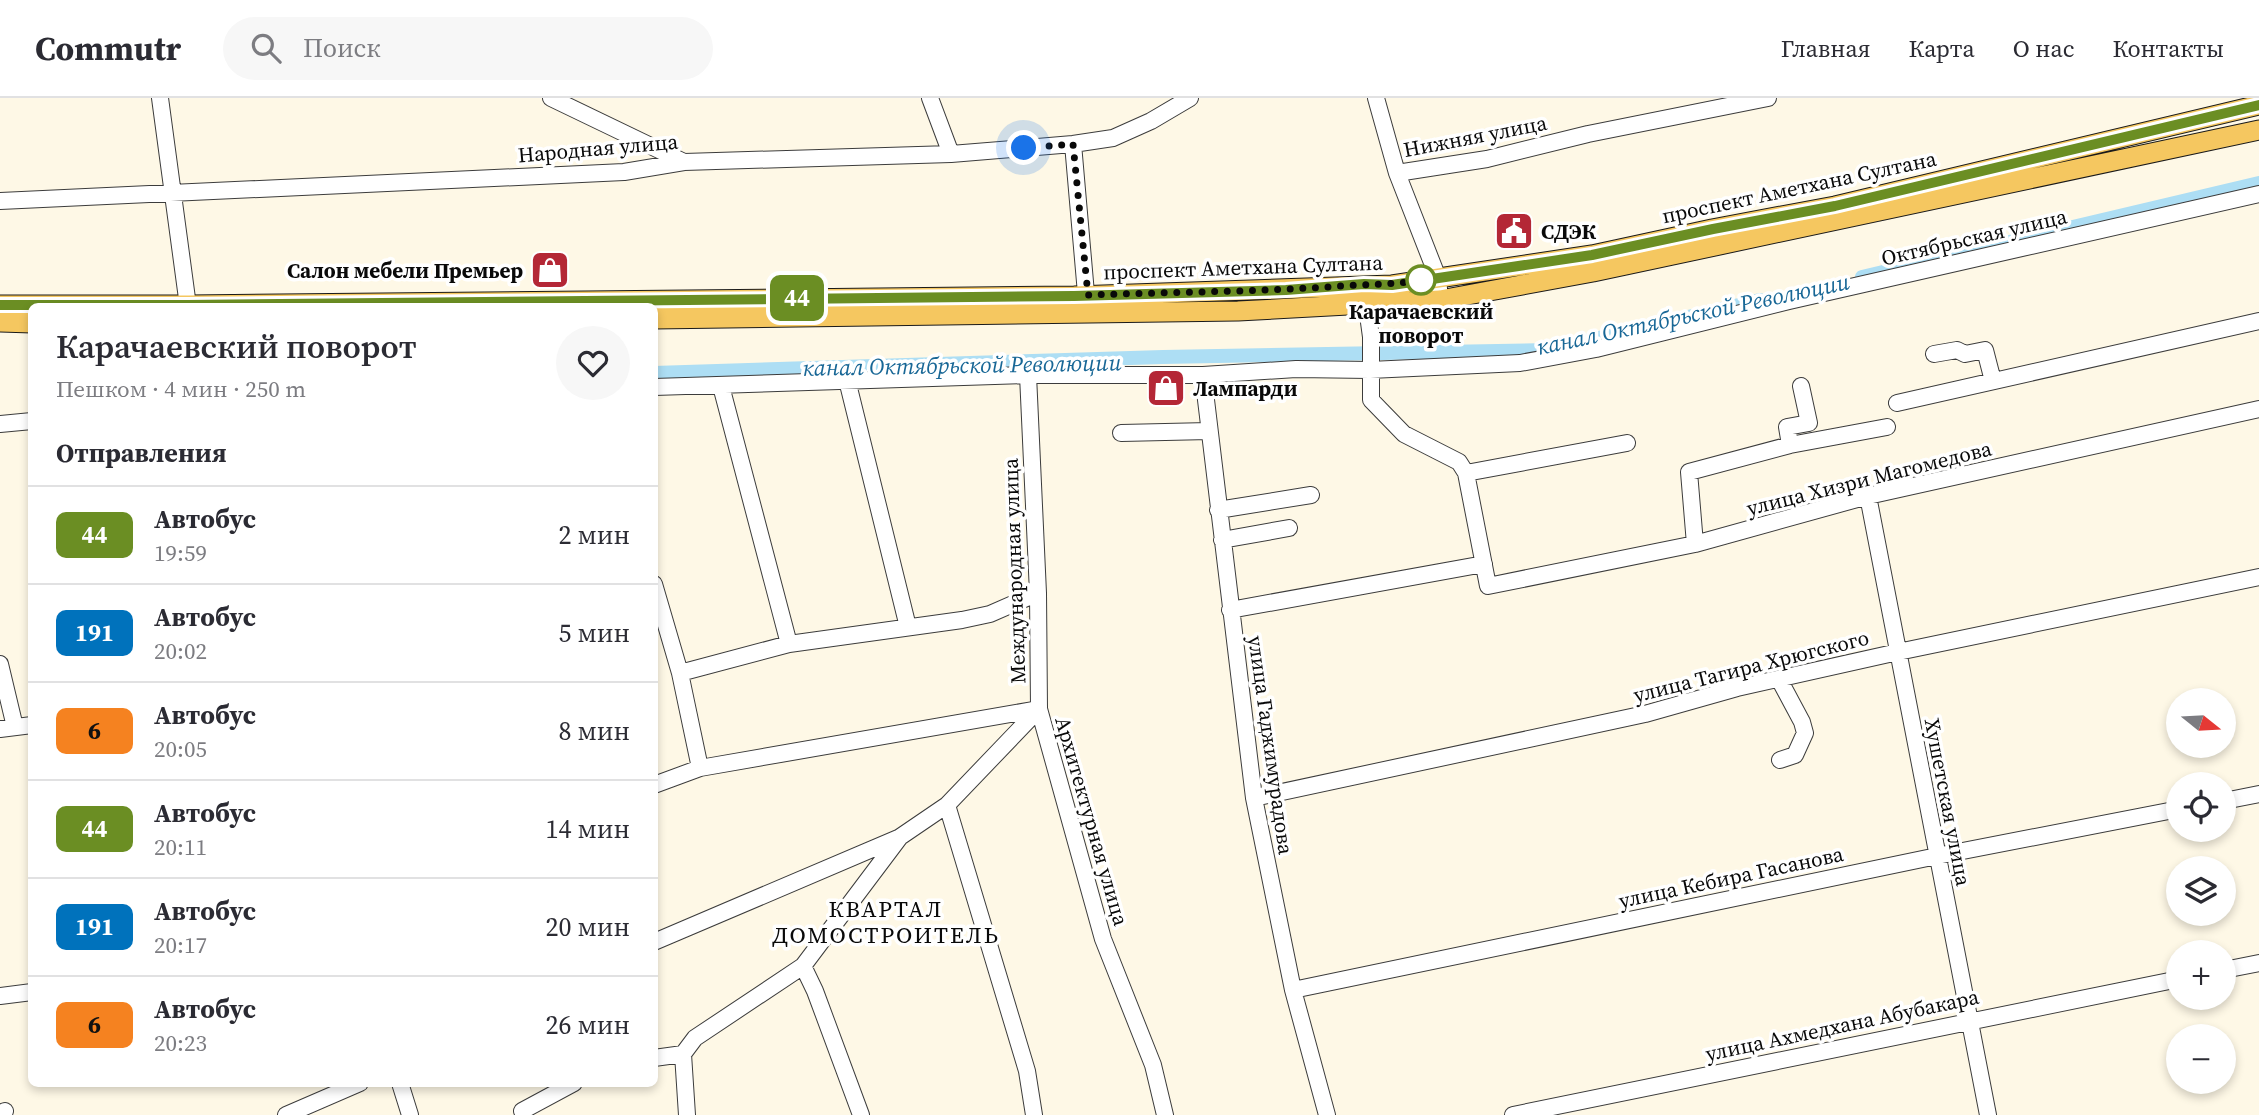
<!DOCTYPE html>
<html lang="ru">
<head>
<meta charset="utf-8">
<style>
	:root { --surface:#fff; --page:#f7f7f7; --text:#2b2b33; --muted:#7c7c81; --line:#e1e1e2 }
	body { margin:0; font-family:"Source Serif 4",serif; background:var(--page); color:var(--text); height:100vh; display:flex; flex-direction:column; font-size:26px; white-space:nowrap }
	* { box-sizing:border-box; margin:0 }
	p { font-size:23px; color:var(--muted) }
	.icon { flex:none; width:38px; height:38px; fill:none; stroke:currentColor; stroke-width:2; stroke-linecap:round; stroke-linejoin:round }
	.map { position:relative; flex:1; overflow:hidden }
	.details { position:absolute; left:28px; top:205px; width:630px; height:784px; display:flex; flex-direction:column; background:var(--surface); border-radius:10px; box-shadow:0 4px 10px #0003 }
	.details>* { flex:none }
	.badge { padding:0 14px; border-radius:10px; font-size:24px; line-height:46px }
	.needle { width:46px; rotate:108deg }
	.buttons { position:absolute; left:2166px; top:590px; display:grid; gap:14px }
	.buttons a { display:grid; place-items:center; width:70px; height:70px; border-radius:50%; background:var(--surface); box-shadow:0 4px 10px #0003; font-size:35px }
	.you { position:absolute; width:35px; height:35px; margin:-18px; border:5px solid #fff; border-radius:50%; background:#1a73e8; box-shadow:0 0 0 10px #1a73e833 }
	.map>.badge { position:absolute; translate:-50% -50%; box-shadow:0 0 0 4px #fff }
	h2 { padding:0 28px; font-size:26px; line-height:63px }
	.round { display:grid; place-items:center; flex:none; width:74px; height:74px; border-radius:37px; background:var(--page) }
	.headline { display:flex; align-items:center; justify-content:space-between; height:119px; padding:0 28px }
	h1 { font-size:33px; font-weight:600; line-height:52px }
	ul { padding:0; list-style:none }
	li { display:flex; align-items:center; gap:21px; height:98px; padding:0 28px; border-top:2px solid var(--line) }
	li div { flex:1 }
	li b { display:block; font-size:26px }
	li em { font-style:normal }
	li .badge { min-width:77px; font-weight:700; text-align:center }
	header { display:flex; align-items:center; gap:42px; box-sizing:border-box; height:98px; padding:0 35px; background:var(--surface); border-bottom:2px solid var(--line) }
	header strong { font-size:33px }
	nav { display:flex; gap:38px; margin-inline-start:auto; font-size:24px }
	.search { width:490px; height:63px; background:var(--page); display:flex; align-items:center; gap:18px; box-sizing:border-box; padding:0 24px; border-radius:38px; color:var(--muted); font-size:26px }
	.map>svg:first-child { display:block }
	.lines { fill:none; stroke-linecap:round; stroke-linejoin:round }
	.canal { stroke:#addef4; stroke-width:14 }
	.minor-casing { stroke:#3c3c3c; stroke-width:18 }
	.major-casing { stroke:#1a1a1a; stroke-width:21 }
	.minor { stroke:#fff; stroke-width:16 }
	.major { stroke:#f5c760; stroke-width:19 }
	.line-casing { stroke:#fff; stroke-width:16 }
	.line { stroke:#6b8e23; stroke-width:10 }
	.walk { stroke:#090909; stroke-width:7; stroke-dasharray:0 12.6 }
	.stop-dot { fill:#fff; stroke:#6b8e23; stroke-width:3.5 }
	.labels { text-anchor:middle; dominant-baseline:central; stroke-width:7; stroke-linejoin:round; paint-order:stroke }
	.street-label { font-size:21px; fill:#090909; stroke:#fff }
	.poi-label { font-size:21px; font-weight:bold; fill:#090909; stroke:#fff; text-anchor:start }
	.stop-label { font-size:21px; font-weight:bold; fill:#090909; stroke:#fff }
	.water-label { font-size:23px; font-style:italic; fill:#186796; stroke:#fff }
	.neighbourhood-label { font-size:23px; letter-spacing:2px; fill:#090909; stroke:#fff }
</style>
</head>
<body>
<header>
<strong>Commutr</strong>
<div class="search"><svg class="icon" aria-label="search" viewBox="0 0 24 24"><circle cx="10" cy="10" r="6"/><path d="M15 15l6 6"/></svg>Поиск</div>
<nav><a>Главная</a><a>Карта</a><a>О нас</a><a>Контакты</a></nav>
</header>
<div class="map">
<svg width="2259" height="1017" viewBox="0 0 2259 1017">
	<rect width="100%" height="100%" fill="#fef8e6"/>
	<g class="lines">
		<!-- canal -->
		<path class="canal" d="M1862 179 2259 85
			M654 275 1163 259 1548 252 1760 202"/>
		<!-- minor casing -->
		<g class="minor-casing">
			<path id="minor" d="M160 0 188 208
				M551 0 684 64
				M930 0 951 56
				M1376 0 1397 75 1438 180 1440 202
				M1073 46 1087 207
				M1397 75 1487 61 1588 36 1768 0
				M0 103 624 74 684 64 951 56 1073 46 1113 40 1151 23 1190 0
				M1365 195 1371 239V302L1404 336 1459 364 1466 375 1488 488 1695 446 1868 398 2259 311
				M1934 256 1957 252 1965 256 1985 252 1993 283
				M1203 277 1254 700 1293 892 1327 1017
				M847 282 908 529
				M721 288 789 546
				M654 289 1028 277H1203L1296 271 1370 272 1520 265 1596 251 1789 203 2259 96
				M1897 305 2259 223
				M0 326 32 323
				M1121 335 1209 333
				M1790 347 1787 329 1809 325 1801 288
				M1466 375 1627 345
				M1868 398 1988 1017
				M1218 412 1311 397
				M1222 442 1289 430
				M1695 446 1689 374 1790 347 1887 329
				M654 486 680 575 700 670
				M1230 512 1484 466
				M0 566 15 629
				M680 575 789 546 962 522 990 516 1038 495
				M1779 581 1802 624 1805 635 1795 657 1780 662
				M0 631 32 627
				M654 687 700 670 1039 611 1103 841 1153 967 1165 1017
				M1254 700 1645 616 1737 590 1898 554 2259 479
				M2224 703 2259 696
				M947 707 1027 973 1034 1017
				M654 844 898 740
				M803 868 815 893 861 1017
				M2224 872 2259 865
				M1293 892 1937 758 2179 711
				M0 898 32 894
				M654 960 683 956
				M400 985 410 1017
				M522 1013 574 985
				M0 1015 5 1013
				M286 1017 360 985
				M687 1017 683 956 695 940 803 868 900 739 947 707 1039 611 1038 495 1028 277
				M1513 1017 2179 881"/>
		</g>
		<!-- major casing -->
		<g class="major-casing">
			<path id="major" d="M0 207H188L1074 198 1392 187 1592 157 1712 131 1835 108 2259 7
				M654 221 1238 213 1440 202 1593 174 2259 32
				M0 224 32 225"/>
		</g>
		<!-- minor -->
		<use href="#minor" class="minor"/>
		<!-- major -->
		<use href="#major" class="major"/>
	</g>
	<g class="lines">
		<!-- line casing -->
		<g class="line-casing">
			<path id="line" d="M0 207H188L1074 198 1286 192 1364 186 1392 187 1592 157 1713 131 1835 108 2259 7"/>
		</g>
		<!-- line -->
		<use href="#line" class="line"/>
		<!-- walk -->
		<path class="walk" d="M1024 50 1073 46 1088 197C1172 194 1257 194 1341 188 1368 186 1394 187 1421 182"/>
	</g>
	<!-- icons -->
	<defs>
		<g id="civic-square" transform="scale(2.0125)"><rect x="-9" y="-9" width="18" height="18" rx="4" fill="#b42736" stroke="#fff"/><path d="M-.6-6.5H3V-4.5H.6V-3L4-1V1h2V6H-6V1h2V-1L-.6-3ZM-1.2 2.5V6h2.4V2.5Z" fill="#fff"/></g>
		<g id="shop-square" transform="scale(2.0125)"><rect x="-9" y="-9" width="18" height="18" rx="4" fill="#b42736" stroke="#fff"/><path d="M-5-2.5h2.3a2.7 3.5 0 0 1 5.4 0H5L5.5 6h-11ZM-1.5-2.5h3a1.5 2.3 0 0 0-3 0Z" fill="#fff"/></g>
	</defs>
	<g fill-rule="evenodd">
		<use href="#civic-square" x="1514" y="133"/>
		<use href="#shop-square" x="550" y="172"/>
		<use href="#shop-square" x="1166" y="290"/>
	</g>
	<!-- markers -->
	<circle class="stop-dot" cx="1421" cy="182" r="14"/>
	<g class="labels">
		<!-- street labels -->
		<g class="street-label">
			<text transform="translate(1475 38) rotate(-11)">Нижняя улица</text>
			<text transform="translate(598 50) rotate(-5)">Народная улица</text>
			<text transform="translate(1799 89) rotate(-12)">проспект Аметхана Султана</text>
			<text transform="translate(1974 139) rotate(-13)">Октябрьская улица</text>
			<text transform="translate(1243 169) rotate(-2)">проспект Аметхана Султана</text>
			<text transform="translate(1869 380) rotate(-14)">улица Хизри Магомедова</text>
			<text transform="translate(1014 473) rotate(-92)">Международная улица</text>
			<text transform="translate(1751 568) rotate(-14)">улица Тагира Хрюгского</text>
			<text transform="translate(1271 647) rotate(82)">улица Гаджимурадова</text>
			<text transform="translate(1948 704) rotate(79)">Хушетская улица</text>
			<text transform="translate(1092 723) rotate(74)">Архитектурная улица</text>
			<text transform="translate(1731 779) rotate(-12)">улица Кебира Гасанова</text>
			<text transform="translate(1842 927) rotate(-12)">улица Ахмедхана Абубакара</text>
		</g>
		<!-- poi labels -->
		<g class="poi-label">
			<text x="1541" y="133">СДЭК</text>
			<text x="523" y="172" text-anchor="end">Салон мебели Премьер</text>
			<text x="1193" y="290">Лампарди</text>
		</g>
		<!-- stop labels -->
		<g class="stop-label">
			<text x="1421" y="213">Карачаевский<tspan x="1421" dy="24">поворот</tspan></text>
		</g>
		<!-- water labels -->
		<g class="water-label">
			<text transform="translate(1693 216) rotate(-12)">канал Октябрьской Революции</text>
			<text transform="translate(962 267) rotate(-1)">канал Октябрьской Революции</text>
		</g>
		<!-- neighbourhood labels -->
		<g class="neighbourhood-label">
			<text x="886" y="811">КВАРТАЛ<tspan x="886" dy="26">ДОМОСТРОИТЕЛЬ</tspan></text>
		</g>
	</g>
</svg>
<div class="buttons">
<a><svg class="needle" viewBox="-14 -14 28 28"><path d="M0-13l5 13h-10z" fill="#e53935"/><path d="M0 13l5-13h-10z" fill="#7c7c81"/></svg></a>
<a><svg class="icon" aria-label="locate" viewBox="0 0 24 24"><circle cx="12" cy="12" r="6"/><path d="M12 2v4M12 18v4M2 12h4M18 12h4"/></svg></a>
<a><svg class="icon" aria-label="layers" viewBox="0 0 24 24"><path d="M12 4l9 5-9 5-9-5zM3 14l9 5 9-5"/></svg></a>
<a>+</a>
<a>−</a>
</div>
<div class="you" style="left:1024px;top:50px"></div>
<b class="badge" style="left:797px;top:200px;background:#6b8e23;color:#fff">44</b>
<section class="details">
<div class="headline"><div><h1>Карачаевский поворот</h1><p>Пешком · 4 мин · 250 m</p></div><a class="round"><svg class="icon" aria-label="heart" viewBox="0 0 24 24"><path d="M12 20l-8-8c-3-5 5-10 8-4 3-6 11-1 8 4z"/></svg></a></div>
<h2>Отправления</h2>
<ul>
<li><span class="badge" style="background:#6b8e23;color:#fff">44</span><div><b>Автобус</b><p>19:59</p></div><em>2 мин</em></li>
<li><span class="badge" style="background:#0072bc;color:#fff">191</span><div><b>Автобус</b><p>20:02</p></div><em>5 мин</em></li>
<li><span class="badge" style="background:#f58220;color:#111">6</span><div><b>Автобус</b><p>20:05</p></div><em>8 мин</em></li>
<li><span class="badge" style="background:#6b8e23;color:#fff">44</span><div><b>Автобус</b><p>20:11</p></div><em>14 мин</em></li>
<li><span class="badge" style="background:#0072bc;color:#fff">191</span><div><b>Автобус</b><p>20:17</p></div><em>20 мин</em></li>
<li><span class="badge" style="background:#f58220;color:#111">6</span><div><b>Автобус</b><p>20:23</p></div><em>26 мин</em></li>
</ul>
</section>
</div>
</body>
</html>
